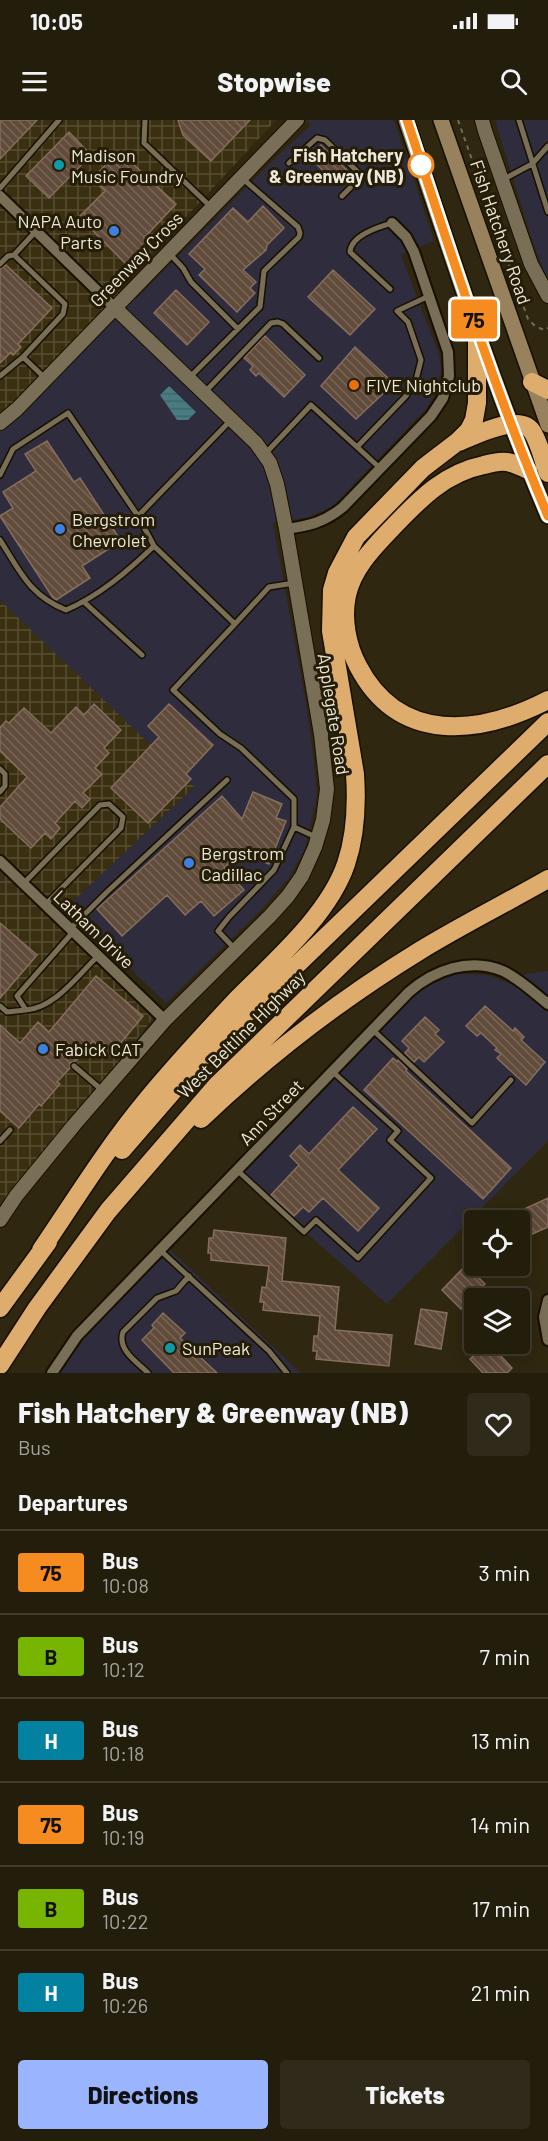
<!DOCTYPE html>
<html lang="en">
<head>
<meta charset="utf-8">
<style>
	:root { --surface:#231d0b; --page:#2f2a19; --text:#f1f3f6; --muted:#a3a29d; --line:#403b2c; --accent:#9ab5fd }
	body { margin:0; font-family:Barlow,sans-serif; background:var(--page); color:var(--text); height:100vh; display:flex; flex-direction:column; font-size:22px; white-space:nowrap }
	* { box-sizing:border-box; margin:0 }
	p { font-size:20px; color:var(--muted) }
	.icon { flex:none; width:33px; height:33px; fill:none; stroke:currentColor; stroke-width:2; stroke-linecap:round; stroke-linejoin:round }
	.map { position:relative; height:1253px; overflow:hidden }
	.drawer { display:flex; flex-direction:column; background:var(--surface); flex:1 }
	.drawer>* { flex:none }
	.badge { padding:0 12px; border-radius:4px; font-size:21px; line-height:39px }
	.controls { position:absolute; left:464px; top:1090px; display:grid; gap:12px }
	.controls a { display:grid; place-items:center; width:66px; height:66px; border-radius:6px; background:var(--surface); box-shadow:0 3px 15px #0003,0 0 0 2px var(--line); font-size:30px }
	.map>.badge { position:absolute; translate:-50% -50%; box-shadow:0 0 0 3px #fff }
	h2 { padding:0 18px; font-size:22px; line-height:54px }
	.round { display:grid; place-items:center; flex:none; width:63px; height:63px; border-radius:6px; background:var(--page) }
	.overview { display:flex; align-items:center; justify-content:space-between; height:102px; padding:0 18px }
	h1 { font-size:28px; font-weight:800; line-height:45px }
	.action { display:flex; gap:12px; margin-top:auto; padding:12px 18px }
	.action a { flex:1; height:69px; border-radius:6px; background:var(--accent); color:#111; font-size:24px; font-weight:800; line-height:69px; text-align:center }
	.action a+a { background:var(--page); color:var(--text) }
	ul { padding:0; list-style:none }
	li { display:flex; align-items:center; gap:18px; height:84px; padding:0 18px; border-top:2px solid var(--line) }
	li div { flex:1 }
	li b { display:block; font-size:22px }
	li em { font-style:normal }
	li .badge { min-width:66px; font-weight:700; text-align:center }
	.status { display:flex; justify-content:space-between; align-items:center; height:42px; padding:0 30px; background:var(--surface); direction:ltr }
	.status svg { height:16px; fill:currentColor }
	header { display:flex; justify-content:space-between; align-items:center; height:78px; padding:0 18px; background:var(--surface); font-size:27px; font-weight:800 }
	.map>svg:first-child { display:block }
	.commercial { fill:#2f2c3d }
	.industrial { fill:url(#industrial-grid) }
	.water { fill:url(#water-rules) }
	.building { fill:url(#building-back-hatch); stroke:#856e5d; stroke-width:1.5 }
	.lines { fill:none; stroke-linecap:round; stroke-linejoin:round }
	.service-casing { stroke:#170f00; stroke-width:8 }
	.minor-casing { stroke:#170f00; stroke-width:14 }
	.tertiary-casing { stroke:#170f00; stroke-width:16 }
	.secondary-casing { stroke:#170f00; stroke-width:18 }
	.motorway-casing { stroke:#170f00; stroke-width:21 }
	.path { stroke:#726b57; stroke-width:2; stroke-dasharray:4.5 4.5; stroke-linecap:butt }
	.service { stroke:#796f56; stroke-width:5 }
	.minor { stroke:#796f56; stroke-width:10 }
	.tertiary { stroke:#796f56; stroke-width:14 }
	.secondary { stroke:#97825d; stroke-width:15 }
	.motorway { stroke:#dead6e; stroke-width:18 }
	.line-casing { stroke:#fff; stroke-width:14 }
	.line { stroke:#f68b1f; stroke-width:9 }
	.culture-dot { fill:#0f9aa8; stroke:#251d06; stroke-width:2 }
	.stop-dot { fill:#fff; stroke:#f68b1f; stroke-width:3 }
	.shop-dot { fill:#3f7fe0; stroke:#251d06; stroke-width:2 }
	.food-dot { fill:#e8710a; stroke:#251d06; stroke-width:2 }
	.labels { text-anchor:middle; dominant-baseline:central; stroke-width:6; stroke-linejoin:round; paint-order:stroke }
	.poi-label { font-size:18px; fill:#ede8da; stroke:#251d06; text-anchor:start }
	.stop-label { font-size:18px; font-weight:bold; fill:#ede8da; stroke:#251d06; text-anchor:end }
	.street-label { font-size:18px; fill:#ede8da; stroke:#251d06 }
</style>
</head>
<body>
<div class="status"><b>10:05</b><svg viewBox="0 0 49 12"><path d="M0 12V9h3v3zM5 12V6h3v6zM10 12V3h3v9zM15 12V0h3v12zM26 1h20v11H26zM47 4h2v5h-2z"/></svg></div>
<header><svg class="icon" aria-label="menu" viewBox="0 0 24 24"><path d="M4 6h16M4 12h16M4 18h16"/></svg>Stopwise<svg class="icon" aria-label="search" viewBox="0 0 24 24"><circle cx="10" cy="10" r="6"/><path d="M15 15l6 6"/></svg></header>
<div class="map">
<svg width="548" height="1253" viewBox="0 0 548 1253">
	<defs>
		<pattern id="industrial-grid" width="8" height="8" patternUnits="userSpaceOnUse" patternTransform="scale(1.5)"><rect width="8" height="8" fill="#3a2f10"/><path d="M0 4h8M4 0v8" fill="none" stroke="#574d32"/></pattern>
		<pattern id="water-rules" width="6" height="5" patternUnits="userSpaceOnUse" patternTransform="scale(1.5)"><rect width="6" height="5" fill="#477c82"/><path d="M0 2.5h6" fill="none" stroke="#476465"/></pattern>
		<pattern id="building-back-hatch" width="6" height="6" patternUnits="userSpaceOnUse" patternTransform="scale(1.5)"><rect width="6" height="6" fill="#614b3a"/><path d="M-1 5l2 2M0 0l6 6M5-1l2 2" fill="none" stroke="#786556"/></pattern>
	</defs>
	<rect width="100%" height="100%" fill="#2f270f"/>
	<!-- commercial -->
	<path class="commercial" d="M306 0H394L434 121 401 135 439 234 441 249 437 270 427 288 332 387 309 397 273 403 305 578 312 625 317 675 305 729 288 759 260 791 166 883 66 788 194 667 0 480V303L114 187 137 178 269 44 311 5Z
		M495 0H548V158L543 150 532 120Z
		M548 851V1021L387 1184 236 1051 409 872 458 854 488 855 513 865 524 854Z
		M165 1125 301 1253H52L61 1239Z"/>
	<!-- industrial -->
	<path class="industrial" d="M0 0H276L123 165 114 187 0 303Z
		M0 480 194 667 52 801 153 898 0 1100Z"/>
	<!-- water -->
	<path class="water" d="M169 266 196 292 188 300H177L160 275Z"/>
	<!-- building -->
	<path class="building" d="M0 0H37L0 39Z
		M178 0H250L211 41 183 15Z
		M69 12 91 35 49 78 26 56Z
		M321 25 350 53 338 65 309 37Z
		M119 31 176 84 144 118 150 124 128 146 79 97 105 71 92 59Z
		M263 86 284 108 267 125 266 130 243 150 256 162 250 168 255 173 237 192 199 155 205 149 189 134 233 88 248 102Z
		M6 145 52 188 18 224 21 227 13 235 11 232 0 243V149Z
		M333 150 375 189 350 215 308 177Z
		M176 170 209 202 187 225 154 193Z
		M265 216 305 255 284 277 259 253 256 256 250 250 253 246 244 238Z
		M355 227 389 259 384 263 389 268 356 299 321 266Z
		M47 321 74 362 80 358 121 421 82 446 90 458 56 480 53 478 0 396 13 388 3 372 36 351 25 334Z
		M94 584 121 610 104 628 109 633 95 648 102 654 83 673 90 679 82 688 75 681 55 703 60 708 51 719 45 713 31 728 0 699V687L27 657 0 631V608L6 601 9 603 24 588 51 613 76 587 84 595Z
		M169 584 213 625 186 654 191 659 148 703 111 668 159 617 148 606Z
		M253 672 282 684 276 698 286 701 269 744 235 730 230 742 224 748 244 770 214 796 201 781 185 795 167 775 122 816 97 789 222 676 242 699Z
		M0 803 37 835 0 878Z
		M96 856 143 896 110 936 93 921 75 941 70 943V948L57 962 60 964 41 986 39 984 19 1008 0 991V905L20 923 38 902 49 912Z
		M485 886 513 911 515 908 524 917 521 920 545 942 526 965 497 938 501 934 495 930 497 928 481 913 477 916 466 906Z
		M425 897 439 910 435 914 444 922 424 942 419 937 414 942 405 933 409 928 402 921Z
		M393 938 397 942 398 940 407 949 406 951 511 1048 483 1079 364 970Z
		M353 987 377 1009 338 1050 379 1088 358 1111 323 1078 309 1092 303 1087 294 1096 271 1075 299 1045 290 1036 300 1025 309 1034Z
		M548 1078V1107L519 1120V1101L516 1093Z
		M214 1110 286 1118 282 1161 339 1167 335 1210 392 1215 389 1246 316 1239 317 1231H313L314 1216H318L320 1196 263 1190 264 1182H260L262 1167 266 1168 269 1146 211 1140V1133H208L209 1118H213Z
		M466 1145 485 1164 461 1189 442 1170Z
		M421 1189 447 1193 441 1229 415 1224Z
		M163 1193 185 1213 180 1218 217 1253H174L142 1220 154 1208 152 1205Z
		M487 1224H490L512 1248 507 1253H483L470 1239Z"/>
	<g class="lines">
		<!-- service casing -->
		<g class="service-casing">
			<path id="service" d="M145 0 144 23 211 87
				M519 0 548 92
				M289 43 317 18 325 20 362 56 342 76
				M504 59 532 44 548 26
				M0 68 59 0
				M169 133 183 148 191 162 238 209
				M0 144 8 136 14 135
				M390 169 350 132C351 115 379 107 392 103
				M23 237 63 194 65 184 14 135 36 111
				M0 256 23 237 46 259
				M190 257 260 187 264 151 299 117 300 113 298 107 242 58
				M205 272 271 203 278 202 283 204 319 238
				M264 335 311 285 357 327
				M381 349 357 327 406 276 416 260 421 240 408 202 397 191 429 176
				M0 355 13 329 68 293 138 396 230 301
				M138 396 154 426 235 504 269 467 294 463
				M0 420C20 451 29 475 66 490 99 476 128 451 154 426
				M84 482 142 535
				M235 504 173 570 220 614 241 628 294 679V707L316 717
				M0 649 5 654V666L0 672
				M24 763 100 685 109 684 123 697 121 708 45 785
				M70 809 107 772 227 660
				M73 812 17 876 26 890C55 888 78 855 98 836
				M235 829 218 811 229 797 274 750 294 707
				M0 886 7 892 26 890
				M373 910 472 1003 511 960
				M74 946 102 970
				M0 1021 10 1010
				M237 1050 304 1112 316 1100 358 1138 431 1058 390 1020 398 1011 333 952
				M160 1130 269 1231 287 1253
				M148 1253C137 1242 117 1230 123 1212L157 1178 176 1171 189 1156"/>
		</g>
		<!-- minor casing -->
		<g class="minor-casing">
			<path id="minor" d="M0 76 114 187
				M286 409C309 406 325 402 343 387L431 296 443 278 449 256 448 232 414 132 406 117 392 103
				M0 741 165 900
				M548 1180 544 1197 548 1220
				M52 1253 77 1216 409 872C434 850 470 837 503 851 520 859 534 873 548 884"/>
		</g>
		<!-- tertiary casing -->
		<g class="tertiary-casing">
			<path id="tertiary" d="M482 0 485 11 531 144 548 176
				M0 303 17 289 297 0
				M0 1100 16 1076 74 1005 165 900 270 796 288 776 302 756 315 727 323 700 327 669 321 614 286 409 277 364 270 343 256 323 114 187"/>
		</g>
		<!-- secondary casing -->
		<g class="secondary-casing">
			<path id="secondary" d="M406 0C451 133 493 267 548 396
				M441 0 548 305"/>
		</g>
		<!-- motorway casing -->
		<g class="motorway-casing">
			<path id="motorway" d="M532 262 548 270
				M459 322C476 315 522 291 533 313 540 325 543 340 548 353
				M528 350C522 347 514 343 507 342 500 341 491 343 484 345 444 353 419 380 392 408 373 428 353 448 347 475 342 499 347 525 358 546 399 625 480 615 548 580
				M201 999C268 935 341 879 421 830 462 805 506 783 548 759
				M122 1030 199 941 243 897 548 602
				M41 1130C75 1080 107 1028 145 982 175 945 207 911 239 877 276 840 329 794 346 744 356 715 357 684 355 654L331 511 332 470 337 453 356 417 423 348 457 322 469 310 474 300 477 283V209
				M0 1188 48 1122
				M0 1245 37 1188 108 1091 217 965 548 644"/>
		</g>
		<!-- path -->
		<path class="path" d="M458 0 528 199 535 206 544 210 548 208"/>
		<!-- service -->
		<use href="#service" class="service"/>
		<!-- minor -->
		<use href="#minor" class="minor"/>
		<!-- tertiary -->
		<use href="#tertiary" class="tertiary"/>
		<!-- secondary -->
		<use href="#secondary" class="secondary"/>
		<!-- motorway -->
		<use href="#motorway" class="motorway"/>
	</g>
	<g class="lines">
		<!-- line casing -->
		<g class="line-casing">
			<path id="line" d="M407 0C451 133 493 267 548 396"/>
		</g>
		<!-- line -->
		<use href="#line" class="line"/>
	</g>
	<!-- markers -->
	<g class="culture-dot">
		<circle cx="59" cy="45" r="6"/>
		<circle cx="170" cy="1228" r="6"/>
	</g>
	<circle class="stop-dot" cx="421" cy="45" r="12"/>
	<g class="shop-dot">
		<circle cx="114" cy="111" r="6"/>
		<circle cx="60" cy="409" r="6"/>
		<circle cx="189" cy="743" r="6"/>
		<circle cx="43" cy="929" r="6"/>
	</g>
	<circle class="food-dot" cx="354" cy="265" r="6"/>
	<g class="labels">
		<!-- poi labels -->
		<g class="poi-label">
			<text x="71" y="35">Madison<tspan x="71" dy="21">Music Foundry</tspan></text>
			<text x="102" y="101" text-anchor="end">NAPA Auto<tspan x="102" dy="21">Parts</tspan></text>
			<text x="366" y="265">FIVE Nightclub</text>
			<text x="72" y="399">Bergstrom<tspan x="72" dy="21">Chevrolet</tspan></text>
			<text x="201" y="733">Bergstrom<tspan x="201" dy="21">Cadillac</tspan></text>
			<text x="55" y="929">Fabick CAT</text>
			<text x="182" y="1228">SunPeak</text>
		</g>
		<!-- stop labels -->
		<g class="stop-label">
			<text x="403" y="35">Fish Hatchery<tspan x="403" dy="21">&amp; Greenway (NB)</tspan></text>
		</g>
		<!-- street labels -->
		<g class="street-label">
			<text transform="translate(501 112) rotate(71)">Fish Hatchery Road</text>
			<text transform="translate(136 139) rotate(-46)">Greenway Cross</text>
			<text transform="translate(334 594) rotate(81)">Applegate Road</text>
			<text transform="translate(94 809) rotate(44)">Latham Drive</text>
			<text transform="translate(241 914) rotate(-45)">West Beltline Highway</text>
			<text transform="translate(271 992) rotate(-46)">Ann Street</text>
		</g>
	</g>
</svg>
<div class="controls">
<a><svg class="icon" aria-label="locate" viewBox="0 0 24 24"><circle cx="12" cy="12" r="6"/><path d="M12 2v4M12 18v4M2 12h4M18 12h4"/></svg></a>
<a><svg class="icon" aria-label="layers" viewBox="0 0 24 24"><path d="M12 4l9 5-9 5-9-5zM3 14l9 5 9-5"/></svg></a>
</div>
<b class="badge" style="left:474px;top:199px;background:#f68b1f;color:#111">75</b>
</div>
<section class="drawer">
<div class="overview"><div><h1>Fish Hatchery &amp; Greenway (NB)</h1><p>Bus</p></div><a class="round"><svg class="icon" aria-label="heart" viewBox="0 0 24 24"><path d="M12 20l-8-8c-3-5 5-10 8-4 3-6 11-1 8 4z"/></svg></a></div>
<h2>Departures</h2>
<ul>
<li><span class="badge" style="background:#f68b1f;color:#111">75</span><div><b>Bus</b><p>10:08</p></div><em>3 min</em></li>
<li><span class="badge" style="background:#78b500;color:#111">B</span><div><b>Bus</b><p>10:12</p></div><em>7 min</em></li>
<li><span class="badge" style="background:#0381a1;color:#fff">H</span><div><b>Bus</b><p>10:18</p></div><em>13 min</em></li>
<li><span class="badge" style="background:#f68b1f;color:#111">75</span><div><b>Bus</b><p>10:19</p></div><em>14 min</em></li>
<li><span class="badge" style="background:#78b500;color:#111">B</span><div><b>Bus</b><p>10:22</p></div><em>17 min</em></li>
<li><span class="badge" style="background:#0381a1;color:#fff">H</span><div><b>Bus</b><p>10:26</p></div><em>21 min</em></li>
</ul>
<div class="action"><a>Directions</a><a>Tickets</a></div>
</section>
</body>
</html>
